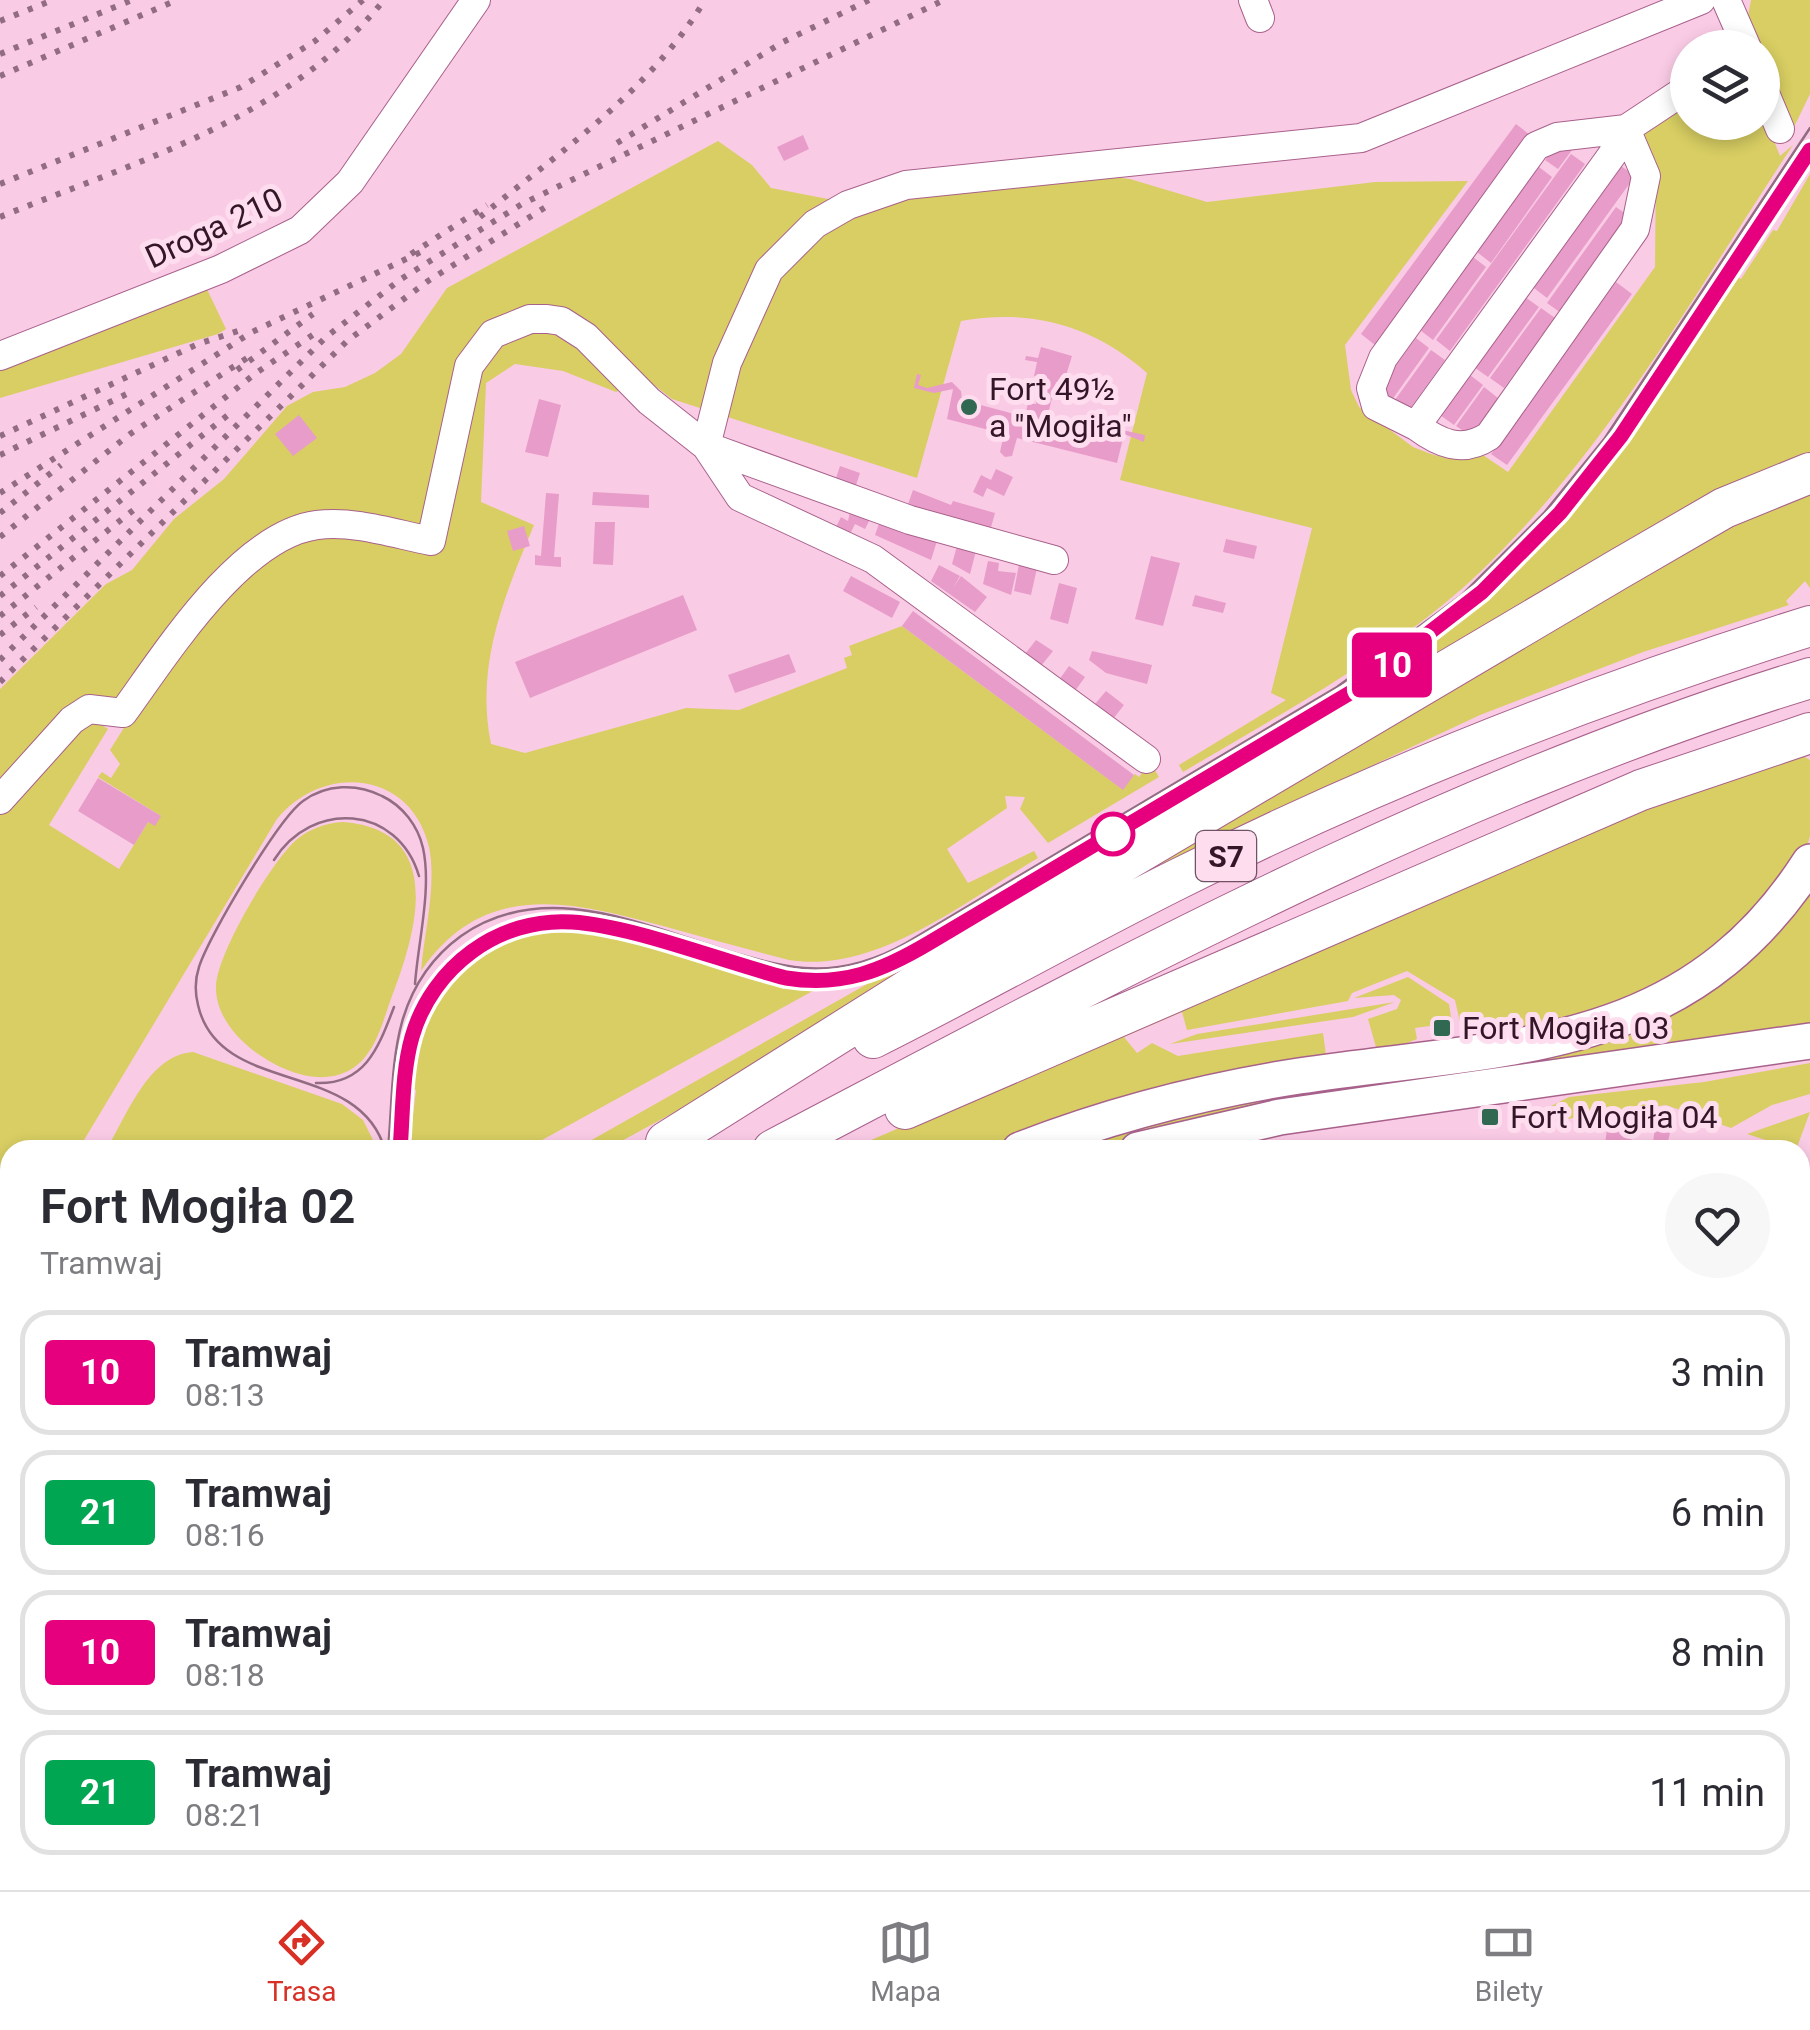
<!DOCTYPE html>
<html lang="pl">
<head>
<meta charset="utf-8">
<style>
	:root { --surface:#fff; --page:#f7f7f7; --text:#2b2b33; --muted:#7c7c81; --line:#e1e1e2; --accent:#d93025 }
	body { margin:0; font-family:Roboto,sans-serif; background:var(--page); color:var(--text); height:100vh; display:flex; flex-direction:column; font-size:38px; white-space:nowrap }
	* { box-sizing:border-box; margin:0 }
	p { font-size:32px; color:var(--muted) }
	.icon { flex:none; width:55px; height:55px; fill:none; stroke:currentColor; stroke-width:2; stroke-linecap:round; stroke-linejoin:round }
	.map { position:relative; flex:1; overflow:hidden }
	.drawer { position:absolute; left:0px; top:1140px; width:1810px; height:750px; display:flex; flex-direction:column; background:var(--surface); border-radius:30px 30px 0 0; box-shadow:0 5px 15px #0003 }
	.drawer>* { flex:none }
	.badge { padding:0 20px; border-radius:8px; font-size:35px; line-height:65px }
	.controls { position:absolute; left:1670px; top:30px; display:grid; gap:20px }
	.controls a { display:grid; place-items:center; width:110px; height:110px; border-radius:50%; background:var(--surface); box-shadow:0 5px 15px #0003; font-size:50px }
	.map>.badge { position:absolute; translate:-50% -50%; box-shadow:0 0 0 5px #fff }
	.round { display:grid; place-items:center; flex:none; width:105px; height:105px; border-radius:52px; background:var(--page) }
	.summary { display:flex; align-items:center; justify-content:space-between; height:170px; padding:0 40px }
	h1 { font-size:48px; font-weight:600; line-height:75px }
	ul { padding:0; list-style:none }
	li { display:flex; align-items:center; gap:30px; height:125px; margin:0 20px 15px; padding:0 20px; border:5px solid var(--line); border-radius:30px }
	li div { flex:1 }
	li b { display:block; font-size:38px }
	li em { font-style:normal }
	li .badge { min-width:110px; font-weight:700; text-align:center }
	.menu { display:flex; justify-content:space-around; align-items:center; height:140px; border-top:2px solid var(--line); background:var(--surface); font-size:28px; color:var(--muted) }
	.menu a { display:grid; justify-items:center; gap:5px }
	.menu .on { color:var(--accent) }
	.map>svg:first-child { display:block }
	.green { fill:#d8ce63; fill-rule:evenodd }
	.building { fill:#e89cc9 }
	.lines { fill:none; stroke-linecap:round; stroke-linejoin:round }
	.minor-casing { stroke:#a8618b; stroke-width:30 }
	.major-casing { stroke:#a8618b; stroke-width:38 }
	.highway-casing { stroke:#a8618b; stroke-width:42 }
	.minor { stroke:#fff; stroke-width:28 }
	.major { stroke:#fff; stroke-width:35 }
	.highway { stroke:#fff; stroke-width:40 }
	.tram { stroke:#926c82; stroke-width:2.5 }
	.rail { stroke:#926c82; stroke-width:6; stroke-dasharray:5 10; stroke-linecap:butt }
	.line-casing { stroke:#fff; stroke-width:22 }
	.line { stroke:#e6007e; stroke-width:15 }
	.poi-dot { fill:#306851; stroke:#feddef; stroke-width:4 }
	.stop-dot { fill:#fff; stroke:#e6007e; stroke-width:5 }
	.labels { text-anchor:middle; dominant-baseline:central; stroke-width:10; stroke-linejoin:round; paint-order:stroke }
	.shield { fill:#feddef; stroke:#705264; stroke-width:2.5 }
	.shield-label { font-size:30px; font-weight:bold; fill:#331628 }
	.street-label { font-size:32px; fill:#331628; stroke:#feddef }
	.poi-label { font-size:32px; fill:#331628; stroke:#feddef; text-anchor:start }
</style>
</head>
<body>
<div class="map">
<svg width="1810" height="1890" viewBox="0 0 1810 1890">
	<rect width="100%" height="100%" fill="#facbe5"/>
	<!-- green -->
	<path class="green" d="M1751 0H1810V94L1793 129 1763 60 1762 48 1757 47 1747 21Z
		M1687 97 1688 122H1762L1763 113 1780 156 1793 145C1696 291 1607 451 1479 573 1392 655 1285 711 1183 772L1179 765 1286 700 1271 693 1312 528 1120 480 1147 373C1095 326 1030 308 961 321L917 478 672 399 645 378 616 392 563 371 515 364 486 383 481 502 534 525C504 597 475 665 491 744L525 753 686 708 739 710 847 668 844 658 852 655 849 646 902 626 1122 789 1135 774 1139 777 1150 762 1159 777 1048 843 1020 809 1025 797 1005 796 1007 808 947 849 968 883 1034 851 1038 858C965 901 877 974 789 960 747 949 705 938 663 926 571 901 484 879 421 971 424 933 437 885 429 847 411 770 323 763 277 819L78 1150H10V1264L0 1281V689L106 584 132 570 174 519 224 479 287 406 313 392 345 387 375 373 401 354 447 288 718 141 752 165 771 188 828 199 1099 175 1130 179 1207 202 1375 182 1468 181 1345 345 1351 390 1359 407 1413 447 1431 454 1449 459 1480 453 1508 472 1655 267 1656 162 1642 132ZM152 683 110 750 120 764 111 778 102 772 98 777 161 816 148 822 119 869 49 825 108 729 99 723Z
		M1810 174V460L686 1106 605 1150H574L922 953 926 959 1069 874 1066 868C1231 770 1410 683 1542 542 1617 461 1673 367 1734 276L1741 279 1773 230 1777 231Z
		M205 285 226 329 218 334 0 398V366Z
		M1810 485V588L1805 581 1786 601 1789 605 1643 652 1480 715 1117 885 1676 548Z
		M1803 756 1810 760C1810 783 1810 814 1810 836 1797 891 1692 974 1643 999 1612 1015 1516 1030 1480 1030L1477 1019 1460 1022 1455 1000 1407 971 1352 993 1348 1001 1187 1030 1182 1012 1124 1037 1137 1053 1152 1043 1178 1056 1323 1033 1326 1055 1376 1047 1368 1019 1397 1009 1401 1000 1394 995 1354 998 1408 977 1449 1004 1452 1023 1415 1028 1417 1039 1383 1053 1039 1129 987 1150H848L1653 802Z
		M343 822C446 830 417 931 392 996 382 1023 375 1059 346 1072 316 1086 278 1069 254 1051 234 1036 216 1013 216 988 215 956 271 863 295 841 309 829 325 823 343 822Z
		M1810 884V1029L1157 1132 1097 1150H1057L1190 1110 1597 1042Z
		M543 930C634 922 729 981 820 987L524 1150H409L416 1090 410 1089C417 1008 461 947 543 930Z
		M1395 1002 1353 1017 1170 1044 1197 1034Z
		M193 1052 342 1104 363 1120 378 1150H106C127 1116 148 1055 193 1052Z
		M1810 1063V1094L1772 1105 1731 1128 1666 1105 1531 1124 1529 1117 1569 1097 1704 1082Z
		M1810 1112 1796 1150 1747 1134Z
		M1232 1880H1355L1352 1890H1235Z"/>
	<!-- building -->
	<path class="building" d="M1516 124 1530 135 1375 345 1361 334Z
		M803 135 809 149 784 161 777 147Z
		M1560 141 1572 150 1558 169 1545 160Z
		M1571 154 1585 164 1450 351 1436 340Z
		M1621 166 1635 176 1547 298 1534 288Z
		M1539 167 1552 177 1491 263 1477 252Z
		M1616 207 1630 217 1561 313 1547 303Z
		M1473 257 1486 267 1433 340 1420 330Z
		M1616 282 1632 294 1507 465 1491 454Z
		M1525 297 1539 307 1488 377 1474 367Z
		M1541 308 1555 318 1504 388 1490 378Z
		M1416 338 1429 348 1389 404 1375 394Z
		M1041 347 1072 356 1063 385 1056 382 1049 410 1052 424 1111 439 1122 430 1145 435 1144 442 1124 434 1117 463 1017 438 1012 456 1005 457 1000 452 1004 434 947 419 953 389 934 393 914 388 917 374 921 375 918 385 927 388 952 382 961 391 962 400 1025 417 1028 403 1036 404 1043 378 1034 376 1037 362 1025 360 1026 356 1038 358Z
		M1431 350 1445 360 1406 414 1392 404Z
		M1470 375 1483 385 1454 425 1440 415Z
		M1484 387 1498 398 1471 436 1456 426Z
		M539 399 561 405 548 457 525 452Z
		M299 415 317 438 293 456 275 434Z
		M840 466 860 473 854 491 834 484Z
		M996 469 1013 477 1004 496 987 488 983 497 973 492 981 475 991 480Z
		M913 490 951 505 953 501 995 513 990 531 907 507Z
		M593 492 649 495V508L592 505Z
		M546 493 559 494 554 557H561V567L535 565V555L541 556Z
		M851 507 871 517 865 529 855 524 848 538 834 531 841 517 848 521Z
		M880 521 937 541 931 560 875 535Z
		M595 522H615L613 565 593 564Z
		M524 526 530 546 513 551 507 531Z
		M1226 539 1257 546 1254 559 1223 552Z
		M957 546 976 551 970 574 952 564Z
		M1151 556 1180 563 1163 626 1135 619Z
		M988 561 999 563 998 571 1016 573 1011 595 983 584Z
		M1019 564 1037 568 1031 595 1014 591Z
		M939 565 960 576 953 588 961 576 987 597 975 612 931 581Z
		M851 576 900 602 892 618 843 591Z
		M1059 583 1077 588 1068 624 1050 619Z
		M683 595 697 630 530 698 515 662Z
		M1195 595 1226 603 1223 613 1192 606Z
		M913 611 1134 775 1123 790 902 626Z
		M1036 640 1053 651 1041 666 1025 654Z
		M1092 651 1152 665 1147 684 1106 673 1089 660Z
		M789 654 796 672 735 693 728 675Z
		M1069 666 1085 677 1075 691 1059 680Z
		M1106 691 1124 705 1113 719 1095 704Z
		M98 778 161 816 155 826 148 822 134 845 78 811Z
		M1609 1116 1634 1119 1630 1150H1604Z
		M1656 1120 1672 1124 1666 1150H1652Z
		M1800 1500 1810 1504V1538L1800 1534Z
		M515 1880H537L549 1890H514L510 1887Z
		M571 1880H614L604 1890H581Z"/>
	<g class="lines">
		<!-- minor casing -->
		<g class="minor-casing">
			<path id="minor" d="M1253 0 1260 18
				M1726 0 1747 48
				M1762 86 1780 129
				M0 356 221 269 300 230 350 182 476 0
				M1416 426C1439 443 1462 454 1489 436L1635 229 1646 176 1626 129 1612 155 1416 426 1376 406 1371 388 1383 358 1536 146 1557 137 1626 129 1688 88
				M1146 759 873 559 740 497 706 446 727 363 769 270 815 224 848 205 906 185 1361 138 1701 0
				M0 800 72 720 89 709 123 713C166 654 240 535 317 525 354 520 395 534 431 541L469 366 493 334 530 319H547L561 321 586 337 649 401 706 446 910 520 1054 560
				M1800 1378 1810 1380
				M1800 1625 1810 1612
				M1800 1668 1808 1679
				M1204 1880V1890
				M1224 1880 1226 1890
				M134 1890 155 1885 179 1890
				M223 1890 225 1880
				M464 1890 469 1880
				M1182 1890V1880"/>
		</g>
		<!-- major casing -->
		<g class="major-casing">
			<path id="major" d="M1020 1150C1110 1115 1203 1091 1299 1076 1504 1045 1685 1057 1810 862
				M1138 1150 1280 1117 1810 1041
				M263 1890V1880
				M391 1890 392 1880"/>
		</g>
		<!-- highway casing -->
		<g class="highway-casing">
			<path id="highway" d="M873 1038C975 987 1074 931 1176 880 1379 778 1593 694 1810 626
				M905 1109 1641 790 1810 733
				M666 1142 930 976 1617 570 1724 508 1810 473
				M773 1150C1111 973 1444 790 1810 678
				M0 1447 10 1443
				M0 1508 10 1504"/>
		</g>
		<!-- minor -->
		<use href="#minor" class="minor"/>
		<!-- major -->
		<use href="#major" class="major"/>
		<!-- highway -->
		<use href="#highway" class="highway"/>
		<!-- tram -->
		<path class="tram" d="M274 860C312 799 398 805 419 876
			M412 1038C434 964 501 916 578 923
			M316 1083C366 1085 379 1046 394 1007
			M385 1150C359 1058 219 1097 198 1005 195 993 195 979 199 967 208 937 279 818 303 801 326 784 357 783 382 796 403 806 418 826 423 848 432 889 418 942 415 984
			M388 1150C392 1108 391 1062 402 1022 412 987 432 957 461 936 566 862 694 957 804 968 841 971 874 961 906 943L1337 687 1462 595 1544 513 1605 438 1810 128
			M322 1890 323 1880"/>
		<!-- rail -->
		<path class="rail" d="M0 21 53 0
			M0 54 132 0
			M0 76 177 0
			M617 143 783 42 869 0
			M0 184 241 87 315 41 363 0
			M0 217C137 161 288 119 384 0
			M480 217C560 152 651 90 705 0
			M411 254 487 205
			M237 370 313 314
			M0 436 198 344 238 331
			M0 455 135 390
			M0 493 252 332 425 250
			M0 513 61 465
			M0 537 130 434 247 358
			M0 576 256 373 317 332
			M0 596 228 415
			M0 616 136 508
			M0 635 36 607
			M0 660 326 337 401 279 522 204 944 0
			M0 682 347 341 428 281 552 203"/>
	</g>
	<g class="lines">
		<!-- line casing -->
		<g class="line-casing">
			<path id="line" d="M400 1150C403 1113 402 1072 412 1037 432 967 499 917 572 922 634 926 723 962 786 978 842 987 882 971 929 943L1355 690 1482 592 1560 513 1621 436 1810 150"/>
		</g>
		<!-- line -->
		<use href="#line" class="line"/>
	</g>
	<!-- markers -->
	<g class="poi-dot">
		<circle cx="969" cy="407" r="10"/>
		<rect x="1432" y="1018" width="20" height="20" rx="5"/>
		<rect x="1480" y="1107" width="20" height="20" rx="5"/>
	</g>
	<circle class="stop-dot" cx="1113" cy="834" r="20"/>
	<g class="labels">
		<!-- shield labels -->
		<rect class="shield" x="1196" y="831" width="60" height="50" rx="8"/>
		<g class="shield-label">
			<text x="1226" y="856">S7</text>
		</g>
		<!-- street labels -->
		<g class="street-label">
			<text transform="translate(214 228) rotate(-25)">Droga 210</text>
		</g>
		<!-- poi labels -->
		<g class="poi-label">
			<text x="989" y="389">Fort 49½<tspan x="989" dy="37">a "Mogiła"</tspan></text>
			<text x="1462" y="1028">Fort Mogiła 03</text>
			<text x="1510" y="1117">Fort Mogiła 04</text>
		</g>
	</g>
</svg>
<div class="controls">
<a><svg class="icon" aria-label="layers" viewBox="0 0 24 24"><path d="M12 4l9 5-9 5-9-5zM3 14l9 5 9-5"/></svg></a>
</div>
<b class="badge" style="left:1392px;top:665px;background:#e6007e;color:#fff">10</b>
<section class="drawer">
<div class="summary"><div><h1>Fort Mogiła 02</h1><p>Tramwaj</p></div><a class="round"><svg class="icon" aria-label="heart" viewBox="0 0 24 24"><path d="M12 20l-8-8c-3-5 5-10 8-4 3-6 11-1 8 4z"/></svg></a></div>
<ul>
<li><span class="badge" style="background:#e6007e;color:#fff">10</span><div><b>Tramwaj</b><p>08:13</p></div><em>3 min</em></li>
<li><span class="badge" style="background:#00a651;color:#fff">21</span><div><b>Tramwaj</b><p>08:16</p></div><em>6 min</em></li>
<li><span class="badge" style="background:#e6007e;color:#fff">10</span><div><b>Tramwaj</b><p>08:18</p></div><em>8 min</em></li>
<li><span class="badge" style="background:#00a651;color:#fff">21</span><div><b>Tramwaj</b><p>08:21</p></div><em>11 min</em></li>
</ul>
</section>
</div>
<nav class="menu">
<a class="on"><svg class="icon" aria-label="directions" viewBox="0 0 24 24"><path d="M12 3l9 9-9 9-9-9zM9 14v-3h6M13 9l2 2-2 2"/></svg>Trasa</a>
<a><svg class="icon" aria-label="map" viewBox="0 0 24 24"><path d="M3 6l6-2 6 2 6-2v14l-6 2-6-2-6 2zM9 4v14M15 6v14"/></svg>Mapa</a>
<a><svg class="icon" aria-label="tickets" viewBox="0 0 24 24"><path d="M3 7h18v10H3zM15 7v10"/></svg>Bilety</a>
</nav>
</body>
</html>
